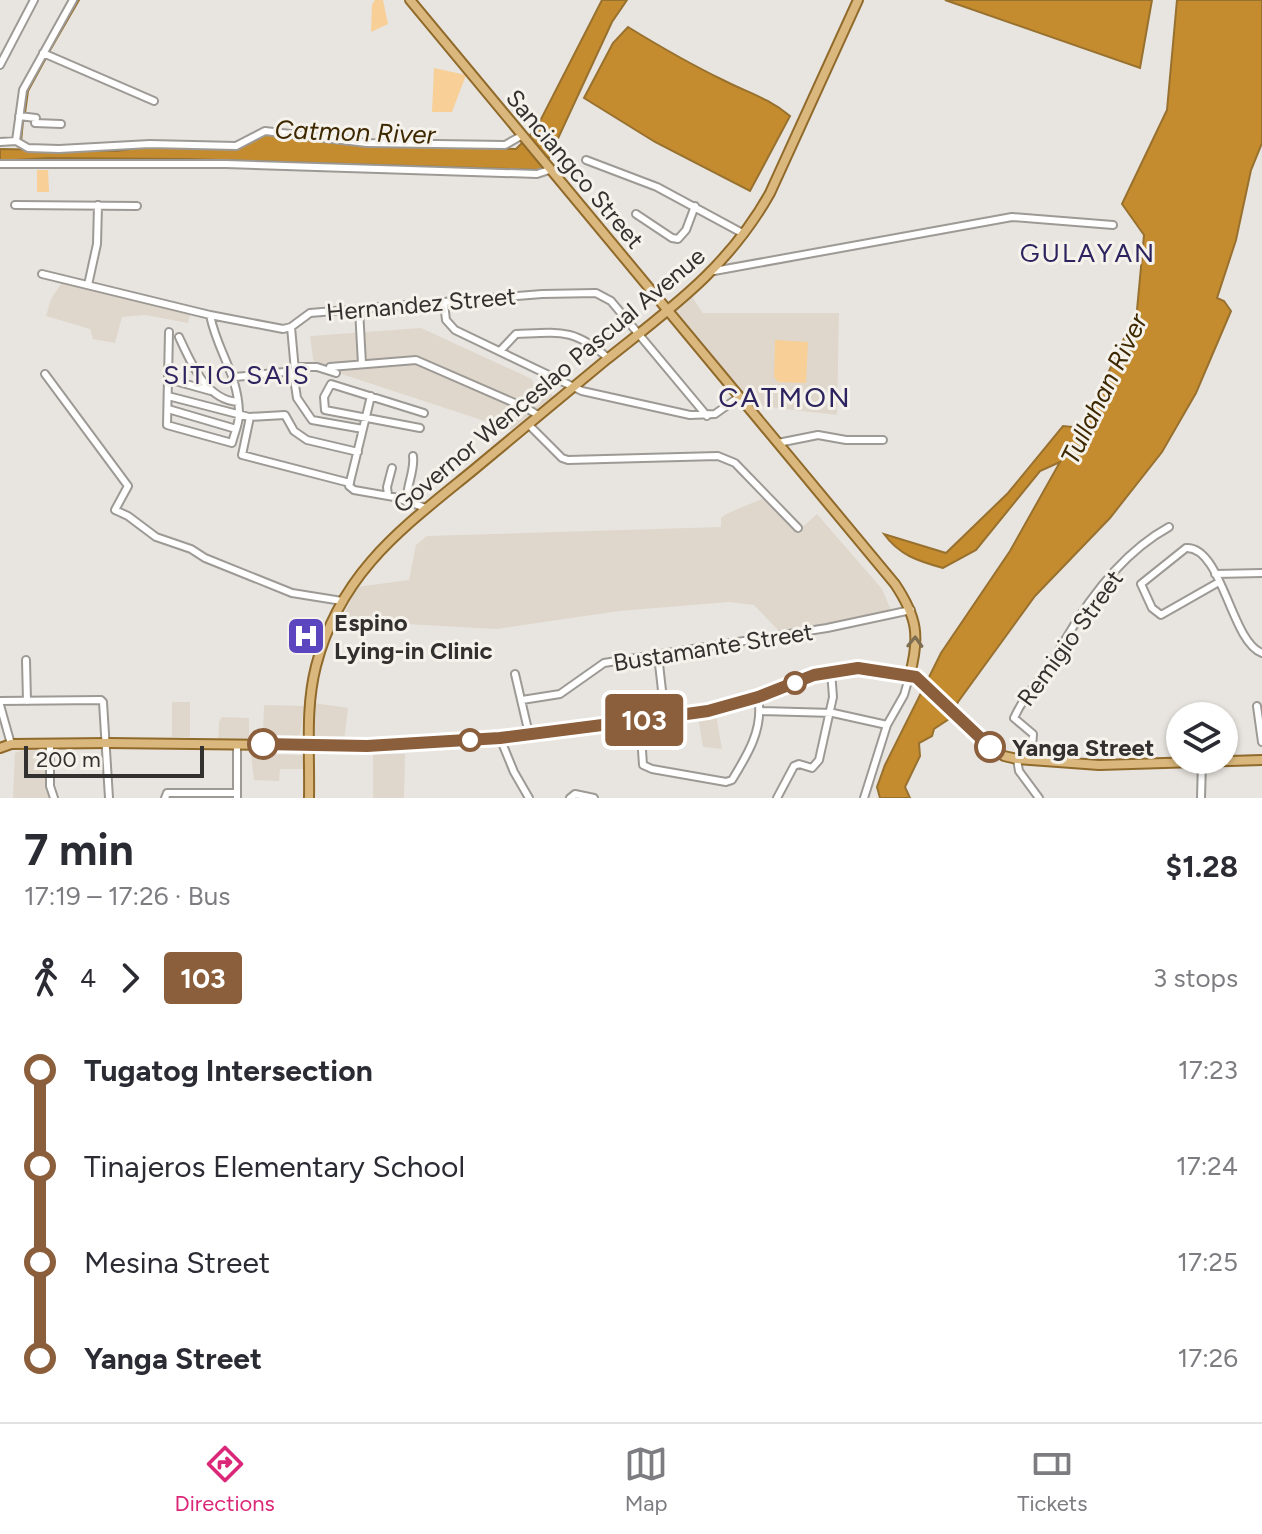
<!DOCTYPE html>
<html lang="en">
<head>
<meta charset="utf-8">
<style>
	:root { --surface:#fff; --page:#f2f2f3; --text:#2b2b33; --muted:#7c7c81; --line:#e1e1e2; --accent:#db2777 }
	body { margin:0; font-family:Figtree,sans-serif; background:var(--page); color:var(--text); height:100vh; display:flex; flex-direction:column; font-size:30px; white-space:nowrap }
	* { box-sizing:border-box; margin:0 }
	p { font-size:26px; color:var(--muted) }
	.icon { flex:none; width:44px; height:44px; fill:none; stroke:currentColor; stroke-width:2; stroke-linecap:round; stroke-linejoin:round }
	.map { position:relative; height:798px; overflow:hidden }
	.side { display:flex; flex-direction:column; background:var(--surface); flex:1 }
	.side>* { flex:none }
	.badge { padding:0 16px; border-radius:6px; font-size:28px; line-height:52px }
	.fabs { position:absolute; left:1166px; top:702px; display:grid; gap:16px }
	.fabs a { display:grid; place-items:center; width:72px; height:72px; border-radius:50%; background:var(--surface); box-shadow:0 2px 6px #0004; font-size:40px }
	.scale { position:absolute; left:24px; bottom:20px; width:180px; box-sizing:border-box; padding-left:8px; border:4px solid #33312f; border-top:0; font-size:22px; line-height:28px; white-space:nowrap; color:#33312f; -webkit-text-stroke:6px #f5f2ec; paint-order:stroke }
	.map>.badge { position:absolute; translate:-50% -50%; box-shadow:0 0 0 4px #fff }
	.legs { display:flex; align-items:center; gap:12px; height:88px; padding:0 24px; font-size:26px }
	.legs p { margin-inline-start:auto }
	.headline { display:flex; align-items:center; justify-content:space-between; height:136px; padding:0 24px }
	h1 { font-size:44px; font-weight:700; line-height:60px }
	ul { padding:0 24px; list-style:none }
	li { display:flex; align-items:center; gap:28px; height:96px; font-size:30px }
	li i { display:grid; place-items:center; width:12px; height:100%; margin:0 10px; background:currentColor }
	li i::after { content:''; width:20px; height:20px; margin:-10px; border:6px solid; border-radius:50%; background:var(--surface) }
	li p { margin-inline-start:auto }
	li:first-child i { background:linear-gradient(#0000 50%,currentColor 0) }
	li:last-child i { background:linear-gradient(currentColor 50%,#0000 0) }
	.dock { display:flex; justify-content:space-around; align-items:center; height:112px; border-top:2px solid var(--line); background:var(--surface); font-size:22px; color:var(--muted) }
	.dock a { display:grid; justify-items:center; gap:4px }
	.dock .selected { color:var(--accent) }
	.map>svg:first-child { display:block }
	.built { fill:#dfd7cc }
	.green { fill:#f7cf97 }
	.water { fill:#c48c2f; stroke:#98712f; stroke-width:2 }
	.lines { fill:none; stroke-linecap:round; stroke-linejoin:round }
	.stream { stroke:#98712f; stroke-width:2 }
	.minor-casing { stroke:#9d9a95; stroke-width:10 }
	.major-casing { stroke:#906a2a; stroke-width:12 }
	.minor { stroke:#fff; stroke-width:6 }
	.major { stroke:#dab87d; stroke-width:8 }
	.oneway { stroke:#7e6e52 }
	.line-1-casing { stroke:#fff; stroke-width:18 }
	.line-1 { stroke:#8b5e3c; stroke-width:12 }
	.stop-1-dot { fill:#fff; stroke:#8b5e3c; stroke-width:4 }
	.labels { text-anchor:middle; dominant-baseline:central; stroke-width:6; stroke-linejoin:round; paint-order:stroke }
	.street-label { font-size:24px; fill:#33312f; stroke:#f5f2ec }
	.poi-label { font-size:24px; font-weight:bold; fill:#33312f; stroke:#f5f2ec; text-anchor:start }
	.stop-label { font-size:24px; font-weight:bold; fill:#33312f; stroke:#f5f2ec; text-anchor:start }
	.water-label { font-size:26px; font-style:italic; fill:#3e2800; stroke:#f5f2ec }
	.neighbourhood-label { font-size:26px; letter-spacing:2px; fill:#2d245f; stroke:#f5f2ec }
	.quarter-label { font-size:28px; letter-spacing:2px; fill:#2d245f; stroke:#f5f2ec }
</style>
</head>
<body>
<div class="map">
<svg width="1262" height="798" viewBox="0 0 1262 798">
	<rect width="100%" height="100%" fill="#e8e4df"/>
	<!-- built -->
	<path class="built" d="M63 281 191 312 188 323 145 315 122 317 115 343 93 339 90 329 46 316 51 299Z
		M692 297 703 313H839L837 415 751 405 676 312Z
		M421 328 532 379 534 385 556 397 515 431 314 365 310 336Z
		M764 498 797 532 817 514 882 589 891 610 781 633 754 605 729 602 619 611 496 629 406 624 337 628 357 587 409 580 416 545 427 536 721 527V518L726 514Z
		M172 702H190V737H172Z
		M314 703 348 708 344 741 321 740 312 735Z
		M264 705 304 706 300 736 263 737Z
		M716 715 722 749 703 747 698 717Z
		M222 717 249 718V743H218L219 722Z
		M22 750H48L50 798H13L15 753Z
		M251 754 301 755 306 760V769H280L279 781 254 780Z
		M373 754H405L404 798H373Z"/>
	<!-- green -->
	<path class="green" d="M375 0H383L388 24 371 32 372 5Z
		M434 68 466 75 452 112H432Z
		M37 170H48L49 192H37Z
		M775 340 808 342 806 383 778 382 774 377Z"/>
	<!-- water -->
	<path class="water" d="M602 0H627L612 22 548 160 540 170 187 159 47 158 0 161V149L117 151 151 146 234 148 248 144 264 133 372 145 516 149 536 129Z
		M945 0H1152L1140 68Z
		M1177 0H1262V143L1251 170 1236 240 1217 298 1224 301 1231 311 1196 393 1162 452 1110 518 1035 596 958 702 949 719 934 729 932 736 919 743 920 756 905 787 910 798H880L877 787 885 765 941 653 1010 551 1060 462 1040 471 976 550 943 568C918 561 899 555 884 534L946 553 1008 493 1063 426 1083 428 1137 310 1144 235 1122 204 1167 110Z
		M628 27C659 46 690 64 723 80 748 93 767 97 790 116L750 191 655 142 584 98 613 43Z"/>
	<g class="lines">
		<!-- stream -->
		<path class="stream" d="M49 52 79 0
			M25 113 28 91 46 58
			M21 142 23 121"/>
		<!-- minor casing -->
		<g class="minor-casing">
			<path id="minor" d="M43 53 154 101
				M0 65 34 0
				M19 116 36 118 35 123 61 124
				M16 141 28 148 59 149 150 144 236 146 265 131 367 143 505 145 521 136
				M16 141 23 90 73 0
				M0 142 16 141
				M586 160 657 187 744 234
				M0 164H226L537 174 549 170
				M15 205 137 206
				M636 214 672 238 678 239 686 230 695 206
				M714 271 1012 217 1113 225
				M42 274 210 315 283 329 291 327 310 313 542 294 596 293 611 301 707 416
				M88 285 97 244 98 205
				M444 303 446 320 455 330 582 391 690 415 715 414 739 397
				M359 309 362 364
				M169 332 167 425 232 443C234 434 240 422 239 412 238 374 217 351 210 315
				M179 337C191 363 206 400 238 402
				M500 351 516 334C560 332 574 328 608 358
				M295 367H317L336 373
				M330 367 416 360 526 408 538 415
				M293 372 297 398 312 420 363 429
				M45 374 128 486 115 510 128 516 156 537 191 549 205 558 292 593 342 601
				M235 377 295 371 291 327
				M168 379 211 391
				M168 396 249 417 285 415 294 431 307 440 358 452
				M371 396 349 486 354 490 394 497 426 508
				M168 409 236 429
				M250 417 242 455 350 483
				M528 424 562 458 568 460 718 456 735 463 798 528
				M420 428 325 410 324 397 331 384 424 413
				M778 443 818 435 846 440H883
				M388 495 387 487 392 468
				M407 501C406 485 415 472 413 456
				M1215 574 1262 573
				M1219 582 1161 615 1152 608 1141 584 1186 548C1222 546 1231 642 1262 653
				M658 655 665 717
				M26 660 27 701
				M515 674 529 734
				M522 700 560 694 604 663 827 628 911 610
				M0 701 101 700 103 702 109 798
				M0 705 11 744
				M1257 706 1262 742
				M761 711 833 713 887 725
				M640 720 643 765 652 769 726 782 732 780C748 754 764 728 758 697
				M500 738 514 772 529 798
				M50 744V786L54 798
				M237 744V798
				M1017 759 1019 771 1039 798
				M1031 761 1033 734 1014 718C1023 698 1036 684 1049 667 1056 659 1059 649 1065 640 1090 597 1125 551 1169 527
				M165 798 167 793H237
				M570 798 575 794 594 798
				M777 798 794 766 799 764 812 768 819 760 833 697 831 671
				M864 798 887 725 904 695 910 674
				M1201 798 1202 762"/>
		</g>
		<!-- major casing -->
		<g class="major-casing">
			<path id="major" d="M410 0 895 584C917 617 920 636 910 674
				M0 748 11 744 108 743 367 746 500 738 708 711 758 697 814 675 858 668 916 677 990 747 1004 756 1017 759 1099 765 1262 760
				M309 798C310 753 305 709 316 666 340 573 401 529 471 472 516 435 561 397 606 360 671 308 728 268 770 193L858 0"/>
		</g>
		<!-- minor -->
		<use href="#minor" class="minor"/>
		<!-- major -->
		<use href="#major" class="major"/>
	</g>
	<!-- one-way arrows -->
	<defs><path id="oneway-chevron" d="M-2-3.5L2.5 0L-2 3.5" fill="none" stroke-width="1.6" stroke-linecap="round" stroke-linejoin="round" transform="scale(2)"/></defs>
	<use class="oneway" href="#oneway-chevron" transform="translate(915 642) rotate(-88)"/>
	<g class="lines">
		<!-- line-1 casing -->
		<g class="line-1-casing">
			<path id="line-1" d="M263 744 367 746 500 738 665 717 708 711 758 697 814 675 858 668 916 677 990 747"/>
		</g>
		<!-- line-1 -->
		<use href="#line-1" class="line-1"/>
	</g>
	<!-- icons -->
	<defs>
		<g id="hospital-square" transform="scale(2)"><rect x="-9" y="-9" width="18" height="18" rx="4" fill="#5b46bf" stroke="#f5f2ec"/><path d="M-5-5h3v3.5h4V-5h3V5h-3V1.5h-4V5h-3Z" fill="#fff"/></g>
	</defs>
	<g fill-rule="evenodd">
		<use href="#hospital-square" x="306" y="636"/>
	</g>
	<!-- markers -->
	<g class="stop-1-dot">
		<circle cx="795" cy="683" r="10"/>
		<circle cx="470" cy="740" r="10"/>
		<circle cx="263" cy="744" r="14"/>
		<circle cx="990" cy="747" r="14"/>
	</g>
	<g class="labels">
		<!-- street labels -->
		<g class="street-label">
			<text transform="translate(575 169) rotate(50)">Sanciangco Street</text>
			<text transform="translate(421 304) rotate(-5)">Hernandez Street</text>
			<text transform="translate(549 380) rotate(-40)">Governor Wenceslao Pascual Avenue</text>
			<text transform="translate(1070 638) rotate(-54)">Remigio Street</text>
			<text transform="translate(713 647) rotate(-9)">Bustamante Street</text>
		</g>
		<!-- poi labels -->
		<g class="poi-label">
			<text x="334" y="622">Espino<tspan x="334" dy="28">Lying-in Clinic</tspan></text>
		</g>
		<!-- stop labels -->
		<g class="stop-label">
			<text x="1012" y="747">Yanga Street</text>
		</g>
		<!-- water labels -->
		<g class="water-label">
			<text transform="translate(355 132) rotate(2)">Catmon River</text>
			<text transform="translate(1104 389) rotate(-64)">Tullahan River</text>
		</g>
		<!-- neighbourhood labels -->
		<g class="neighbourhood-label">
			<text x="1088" y="253">GULAYAN</text>
			<text x="237" y="375">SITIO SAIS</text>
		</g>
		<!-- quarter labels -->
		<g class="quarter-label">
			<text x="785" y="397">CATMON</text>
		</g>
	</g>
</svg>
<div class="fabs">
<a><svg class="icon" aria-label="layers" viewBox="0 0 24 24"><path d="M12 4l9 5-9 5-9-5zM3 14l9 5 9-5"/></svg></a>
</div>
<div class="scale">200 m</div>
<b class="badge" style="left:644px;top:720px;background:#8b5e3c;color:#fff">103</b>
</div>
<section class="side">
<div class="headline"><div><h1>7 min</h1><p>17:19 – 17:26 · Bus</p></div><b>$1.28</b></div>
<div class="legs"><svg class="icon" aria-label="walk" viewBox="0 0 24 24"><circle cx="13" cy="4" r="2"/><path d="M13 8l-2 6 4 7M11 14l-3 7M7 12l3-4h3l4 4"/></svg>4<svg class="icon" aria-label="forward" viewBox="0 0 24 24"><path d="M9 5l7 7-7 7"/></svg><b class="badge" style="background:#8b5e3c;color:#fff">103</b><p>3 stops</p></div>
<ul>
<li><i style="color:#8b5e3c"></i><b>Tugatog Intersection</b><p>17:23</p></li>
<li><i style="color:#8b5e3c"></i><span>Tinajeros Elementary School</span><p>17:24</p></li>
<li><i style="color:#8b5e3c"></i><span>Mesina Street</span><p>17:25</p></li>
<li><i style="color:#8b5e3c"></i><b>Yanga Street</b><p>17:26</p></li>
</ul>
</section>
<nav class="dock">
<a class="selected"><svg class="icon" aria-label="directions" viewBox="0 0 24 24"><path d="M12 3l9 9-9 9-9-9zM9 14v-3h6M13 9l2 2-2 2"/></svg>Directions</a>
<a><svg class="icon" aria-label="map" viewBox="0 0 24 24"><path d="M3 6l6-2 6 2 6-2v14l-6 2-6-2-6 2zM9 4v14M15 6v14"/></svg>Map</a>
<a><svg class="icon" aria-label="tickets" viewBox="0 0 24 24"><path d="M3 7h18v10H3zM15 7v10"/></svg>Tickets</a>
</nav>
</body>
</html>
